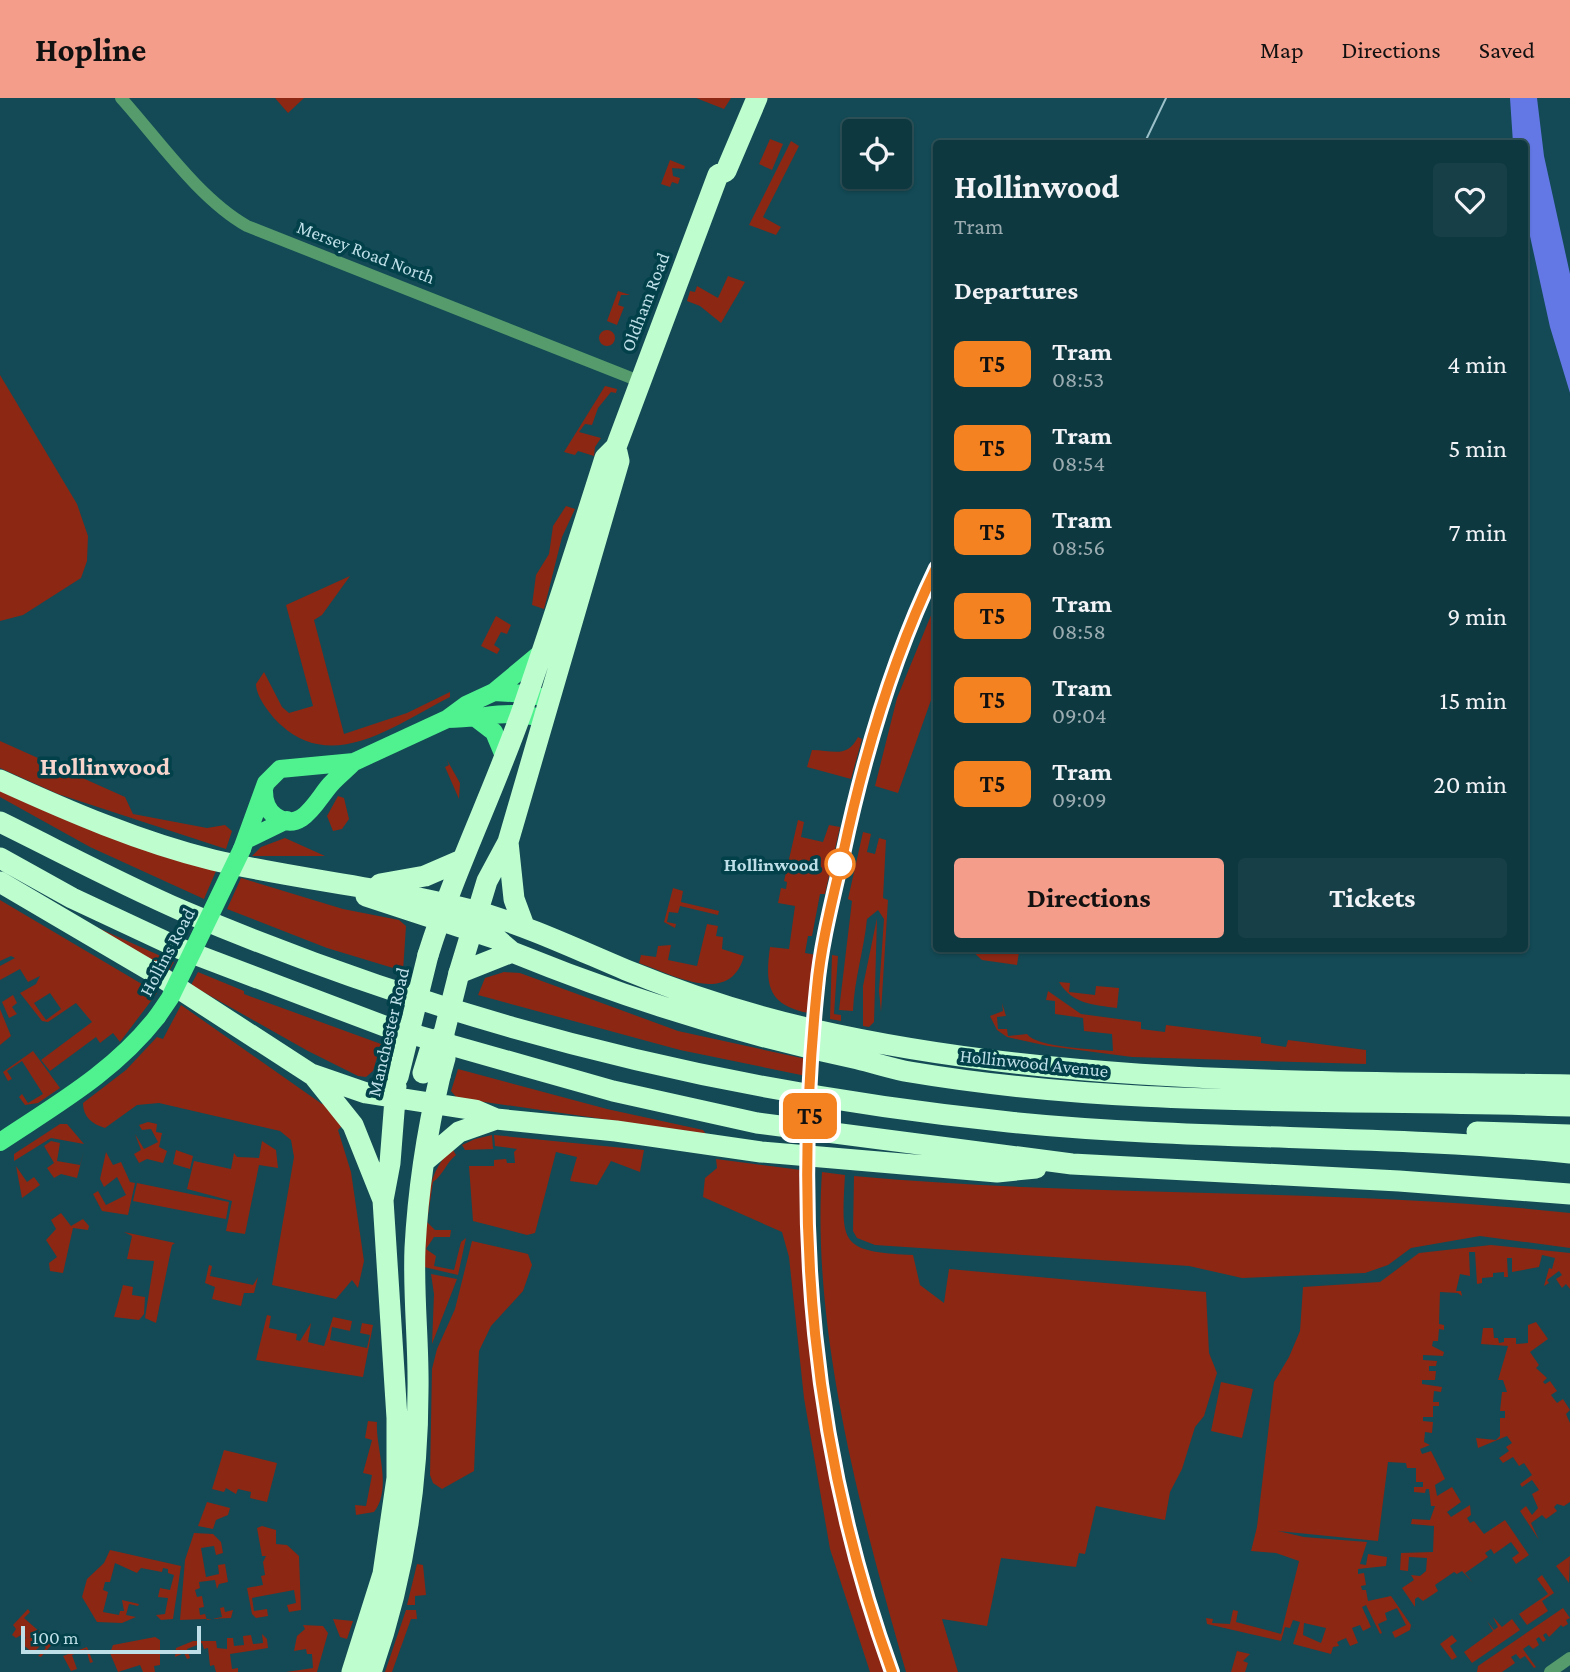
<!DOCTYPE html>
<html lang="en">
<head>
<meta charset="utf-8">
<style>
	:root { --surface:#0e3840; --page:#173f47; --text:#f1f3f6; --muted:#9bacb1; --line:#2e5259; --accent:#f49d8b }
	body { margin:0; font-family:"Crimson Pro",serif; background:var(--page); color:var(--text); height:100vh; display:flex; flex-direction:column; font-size:26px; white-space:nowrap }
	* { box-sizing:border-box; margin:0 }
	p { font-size:23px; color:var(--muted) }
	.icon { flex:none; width:38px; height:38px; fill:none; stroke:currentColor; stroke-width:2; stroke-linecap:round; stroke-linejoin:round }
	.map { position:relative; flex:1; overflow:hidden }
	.sheet { position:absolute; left:933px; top:42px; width:595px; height:812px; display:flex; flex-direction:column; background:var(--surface); border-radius:7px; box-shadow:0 2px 5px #0004,0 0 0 2px var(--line) }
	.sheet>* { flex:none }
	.badge { padding:0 14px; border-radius:10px; font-size:24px; line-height:46px }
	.fabs { position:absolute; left:842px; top:21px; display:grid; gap:14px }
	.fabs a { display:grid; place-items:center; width:70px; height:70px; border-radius:7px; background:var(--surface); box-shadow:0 2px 5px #0004,0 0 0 2px var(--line); font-size:35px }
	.scale { position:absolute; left:21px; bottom:18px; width:180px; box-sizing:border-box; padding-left:7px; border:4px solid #bedfe7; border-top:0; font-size:19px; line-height:24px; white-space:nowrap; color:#bedfe7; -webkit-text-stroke:5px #02404a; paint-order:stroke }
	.map>.badge { position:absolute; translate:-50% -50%; box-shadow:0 0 0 4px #fff }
	h2 { padding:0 21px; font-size:26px; line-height:63px }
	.round { display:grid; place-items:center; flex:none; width:74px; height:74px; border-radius:7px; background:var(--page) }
	.summary { display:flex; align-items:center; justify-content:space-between; height:119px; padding:0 21px }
	h1 { font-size:33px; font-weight:700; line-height:52px }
	.action { display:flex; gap:14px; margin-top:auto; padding:14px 21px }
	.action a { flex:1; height:80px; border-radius:7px; background:var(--accent); color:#111; font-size:28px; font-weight:700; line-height:80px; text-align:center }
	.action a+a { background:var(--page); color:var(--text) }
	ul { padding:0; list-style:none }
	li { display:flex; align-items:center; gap:21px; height:84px; padding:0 21px }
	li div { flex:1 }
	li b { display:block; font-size:26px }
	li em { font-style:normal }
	li .badge { min-width:77px; font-weight:700; text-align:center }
	header { display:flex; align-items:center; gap:42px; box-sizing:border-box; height:98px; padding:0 35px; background:var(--accent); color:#111 }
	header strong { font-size:33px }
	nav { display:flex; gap:38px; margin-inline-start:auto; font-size:24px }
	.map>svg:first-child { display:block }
	.green { fill:#8c2714; fill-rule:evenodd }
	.water { fill:#6378e5 }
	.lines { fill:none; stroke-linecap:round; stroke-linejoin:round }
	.minor { stroke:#569b6c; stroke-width:12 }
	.major { stroke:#50f290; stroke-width:18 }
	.highway { stroke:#bdfdce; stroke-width:21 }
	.tram { stroke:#9bc0c9; stroke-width:2 }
	.major-bridge { stroke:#50f290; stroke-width:18 }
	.highway-bridge { stroke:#bdfdce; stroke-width:21 }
	.line-casing { stroke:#fff; stroke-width:16 }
	.line { stroke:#f58220; stroke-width:10 }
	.stop-dot { fill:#fff; stroke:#f58220; stroke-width:3.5 }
	.labels { text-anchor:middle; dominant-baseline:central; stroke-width:7; stroke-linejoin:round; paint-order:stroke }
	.street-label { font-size:19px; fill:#bedfe7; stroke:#02404a }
	.stop-label { font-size:19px; font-weight:bold; fill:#bedfe7; stroke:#02404a; text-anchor:end }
	.district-label { font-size:26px; font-weight:bold; fill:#f7d5cd; stroke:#02404a }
</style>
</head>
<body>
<header>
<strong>Hopline</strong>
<nav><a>Map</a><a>Directions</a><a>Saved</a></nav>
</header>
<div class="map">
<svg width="1570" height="1574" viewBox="0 0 1570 1574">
	<rect width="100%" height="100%" fill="#134a55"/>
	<!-- green -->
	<path class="green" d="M275 0H304L288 15Z
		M696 0H731L724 11Z
		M770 41 783 46 772 72 759 66Z
		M791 43 799 48 763 119 781 129 776 137 749 127Z
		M670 62 685 68 684 71 672 70 673 78 680 80 678 86 672 84 670 89 661 86Z
		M728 178 745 184 721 225 700 208 687 203 690 193 695 194 697 188 718 200Z
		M618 193 630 197H621L618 207 624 209 617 227 607 223Z
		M599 240a8 8 0 1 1 16 0a8 8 0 1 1-16 0Z
		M0 277 77 406 88 438 87 463 81 480 23 517 0 523Z
		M605 288 617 291 616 295 611 294 598 310 592 327 585 326 579 334 601 340 595 349 594 358 578 353 575 357 564 354Z
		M566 408 575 411 562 439 544 511 532 507 536 477 549 456 553 428Z
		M350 478 322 517 314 522 344 636 407 615 450 594V599C398 625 334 676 281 627 271 618 256 599 256 586L264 574 282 609 289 615 313 608 286 507Z
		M936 505V588L898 695 875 688 897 600Z
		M496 518 511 527 507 536 501 534 494 547 500 551 497 556 481 548Z
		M858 639 862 641 851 681 807 669 812 652C832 652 847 661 858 639Z
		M0 643 125 699 133 716 207 730 225 727 232 733 226 751 58 696 0 670Z
		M447 662 460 685 459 701 445 669 449 667Z
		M0 691 216 773 204 801 90 749 0 699Z
		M338 698 344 700 349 721 342 731 333 733 327 718Z
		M798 722 804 724 801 739 823 744 829 727 840 729 825 796H820L812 838H808L805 855 817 857 812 890 809 892V915C767 907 765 886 770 849L789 851 795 808 778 805 781 790 786 791 787 784 784 783Z
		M863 734 871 736 867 754 875 756 879 740 886 742 883 800 888 802 881 914 879 893 884 821 878 812 867 821C864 852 854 882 853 913L839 912 852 803 848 801Z
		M285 740 325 758H252L261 749Z
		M241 780 343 811 399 822 406 828 403 873 327 850 227 811Z
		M673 790 683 793 681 804 719 813 718 817 680 808 678 815 669 814 667 824 676 826 675 830 664 824Z
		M0 802 157 895 120 944 113 935 100 945 96 939 50 973 41 962 92 924 76 905 48 924 42 923 20 895 36 886 40 878 28 884 20 871 0 882V868L15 860 11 858 0 863ZM50 895 61 911 46 922 34 905Z
		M877 820 874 924 869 929 863 928V888Z
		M85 824 174 864 168 875Z
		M707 826 718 828 716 838 723 839 722 851 744 858C730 909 674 877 639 865L641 857 656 859 658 848 671 847 668 862 697 868Z
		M970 851 1019 854 1017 867 982 862Z
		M832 857 838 858 834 916 841 917V923L830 921Z
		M198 874 244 893V896L381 946 373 973 366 979 358 978 308 953 191 887Z
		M504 874 520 875 678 933 806 961V978L680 952 478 897 485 880Z
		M1059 884 1070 885 1069 894 1095 897 1096 888 1119 890 1117 910C1094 907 1072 906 1059 884Z
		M1048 893 1081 916 1141 924V931L1165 934 1166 927 1261 939V945L1286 949 1288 942 1366 952V966L1132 959 1048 948 1007 939 997 932 990 918 1003 913 1002 905 1006 918 997 919 998 931H1007L1008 938 1027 936C1037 950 1095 951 1113 953L1112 936 1084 933 1083 920 1055 916V903L1046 902Z
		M13 897 17 905 12 909 17 916 9 920 2 904Z
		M181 907 322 1006 325 1005 343 1027 338 1032 351 1074 364 1163 358 1190 352 1182 336 1201 272 1187 294 1059 291 1042 280 1033 159 1005 137 1007 105 1030C92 1026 83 1019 83 1005L126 972 157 939 163 941Z
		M0 911 11 938 0 947Z
		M33 953 60 990 38 1005 25 1007 19 999 22 996 28 1005 43 996 22 963 7 973 12 981 8 983 3 974Z
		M458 971 607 1011 703 1032 706 1036 457 1000 451 993Z
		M148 1024 157 1026 156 1034 162 1035 159 1049 167 1053 163 1065 147 1061 139 1065 134 1056 141 1052 135 1036 144 1051 158 1044 151 1031 142 1032 139 1027Z
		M60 1026H67L84 1046 51 1040 14 1063V1056Z
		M492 1037 493 1051 465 1052 462 1047 475 1041Z
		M494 1037 644 1052 640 1074 611 1063 597 1087 570 1083 577 1059 556 1054 535 1135 527 1137 473 1123 469 1068H494V1062L506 1061 507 1065H515L514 1054 517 1051 495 1048Z
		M51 1043 60 1045 57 1063 80 1067 84 1052 77 1080 61 1076 54 1080 47 1070 54 1065 44 1048Z
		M262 1043 276 1052 278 1070 259 1067 245 1136 226 1133 232 1103 187 1091 194 1063 231 1071 234 1055 237 1059 259 1060Z
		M452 1050 456 1057C446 1065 443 1077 433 1084L427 1124 435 1132H451L450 1139H434L426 1151 436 1158 434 1168 454 1172 461 1144 466 1140 458 1177 424 1169 422 1158C426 1118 422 1081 452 1050Z
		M176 1052 193 1058 190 1071 173 1066Z
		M106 1054 113 1067 121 1064 130 1084 135 1085 128 1117 102 1113 93 1096 98 1093 106 1107 126 1097 117 1079 104 1089 100 1081Z
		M716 1061 801 1072C797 1241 832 1414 887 1574H870L830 1451 804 1300 789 1159 782 1134 703 1099 705 1080 717 1070Z
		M16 1068 27 1084 34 1079 40 1087 22 1100Z
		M822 1074 845 1077C841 1147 840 1153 913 1157L920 1187 944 1205 949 1171 1206 1194 1209 1255 1217 1275 1204 1318 1195 1329 1182 1371 1170 1394 1165 1422 1096 1408 1085 1456 1079 1455 1076 1469 1001 1460 987 1528 942 1521 958 1574H906C862 1420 811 1234 822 1074Z
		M854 1078C1092 1100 1332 1089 1570 1115V1150L1480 1138 1411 1150 1388 1167 1365 1175 1242 1180 1189 1168 875 1147 857 1140 853 1133Z
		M137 1085 229 1104 226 1121 133 1103Z
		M61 1115 71 1128 83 1121 89 1128 88 1132 73 1130 63 1175 50 1173 49 1165 57 1159 46 1142 56 1131 51 1122Z
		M124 1134 175 1145 172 1147 156 1225 145 1220 154 1163 127 1161 132 1138Z
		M472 1143 528 1156 532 1167 523 1193 491 1228 479 1253 474 1373 442 1391 433 1385 430 1377 432 1271 437 1251 455 1211Z
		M1491 1147 1570 1155V1191L1566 1186 1562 1190 1556 1181 1562 1177 1559 1173 1547 1182 1549 1185 1544 1188 1549 1170 1552 1171 1555 1160 1542 1157 1539 1169 1512 1174V1160H1507L1508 1179H1504V1174L1493 1175V1179L1482 1180V1185L1477 1186 1475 1154H1469L1470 1178 1460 1176 1456 1193H1461L1462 1198 1458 1195 1440 1194 1439 1226 1444 1227V1232L1439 1231 1438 1243H1433L1432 1248 1444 1254 1443 1258 1423 1257V1262L1437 1263 1436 1268H1429V1273H1436L1435 1282H1422V1286L1442 1289 1441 1294 1434 1293 1433 1304H1439V1308H1433V1319H1423V1323L1433 1324 1432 1335 1425 1334 1424 1344 1430 1347 1420 1351 1422 1356 1431 1353 1445 1381 1435 1387 1437 1398 1452 1389 1461 1404 1447 1414 1451 1419 1470 1407 1471 1417 1467 1420 1470 1425 1474 1423 1484 1436 1505 1422 1529 1457 1516 1466 1512 1460 1519 1455 1511 1444 1494 1456 1491 1451 1485 1455 1488 1459 1465 1475 1473 1485 1462 1473 1457 1476 1454 1474 1435 1487 1438 1493 1423 1503 1418 1499 1415 1501V1509L1402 1490 1414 1482 1411 1477 1420 1478 1426 1473 1427 1460 1409 1459 1408 1473 1400 1472 1401 1455 1433 1454 1434 1428 1411 1426 1412 1421 1430 1422 1435 1408H1431L1429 1391H1426L1425 1395 1414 1394V1389H1423V1384H1416V1370H1407L1406 1365 1388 1364 1378 1443 1278 1433 1304 1439 1367 1444 1360 1466 1366 1467 1368 1456 1387 1459 1386 1468 1358 1471V1476L1364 1475 1366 1487 1361 1488 1362 1492H1366L1368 1503 1391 1498 1411 1527 1410 1532 1395 1540 1392 1534 1406 1527 1397 1510 1385 1515 1387 1522 1378 1526 1382 1535 1380 1536 1366 1507 1362 1509 1371 1529 1363 1533 1360 1527 1352 1530 1358 1545 1350 1548 1346 1540 1337 1544 1339 1548 1333 1549 1331 1556 1293 1546 1300 1524 1293 1522 1290 1530 1285 1529 1281 1543 1207 1526 1206 1520 1213 1521 1212 1525 1230 1526 1233 1512 1238 1513 1236 1524 1281 1536 1299 1463 1276 1455 1251 1453 1257 1429 1274 1284 1289 1259 1300 1233 1303 1189 1380 1184 1419 1155ZM1304 1525 1326 1530 1321 1545 1303 1537Z
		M209 1167 212 1168 210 1178 253 1187 258 1179 254 1195H244L241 1208 212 1201 215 1189 205 1185Z
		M431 1176 457 1181 432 1246 434 1196Z
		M123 1187 133 1189 132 1197 145 1199 144 1216 139 1222 114 1219Z
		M267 1217 271 1218 269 1230 297 1236 296 1242 300 1243 311 1225 308 1244 324 1248 333 1219 352 1223 350 1233 332 1229 330 1242 367 1250 370 1237 360 1235 362 1225 373 1227 363 1279 256 1262Z
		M1536 1224 1548 1241 1530 1254 1539 1267 1536 1270 1547 1280 1543 1284 1545 1286 1550 1283 1557 1293 1551 1297 1557 1305 1563 1301 1570 1312 1566 1316 1570 1325V1404L1564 1408 1557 1406 1554 1409 1557 1413 1546 1421 1542 1417 1531 1425 1539 1442 1520 1413 1526 1408 1532 1417 1538 1410 1532 1396 1539 1392 1532 1382 1522 1389 1520 1386 1532 1377 1524 1365 1519 1368 1513 1359 1503 1365 1499 1360 1509 1353 1506 1349 1512 1345 1507 1338 1478 1350 1476 1340 1496 1342 1500 1338V1320H1505V1313H1500L1502 1294H1507L1503 1282H1498L1508 1248 1481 1246 1483 1230H1493L1494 1240H1498L1499 1245 1504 1244V1240H1516V1246L1528 1245V1227Z
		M1221 1284 1253 1291 1242 1340 1211 1333Z
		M368 1323 377 1324C375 1349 393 1390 374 1414L356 1417 355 1407 366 1408 372 1377 363 1375 372 1342 365 1340Z
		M224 1352 277 1365 267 1404 250 1400 251 1394 238 1391 236 1396 226 1390 224 1394 212 1391Z
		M207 1404 230 1410 228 1417 216 1422 213 1431 198 1428Z
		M262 1428 276 1432V1446L287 1447 299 1458 301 1512 289 1514 287 1507 296 1505 294 1492 252 1500 254 1513 267 1511 268 1518 256 1520 252 1516 247 1490 263 1487 261 1478 265 1477 263 1464 266 1458H262L257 1430Z
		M194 1435 213 1436 221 1444 223 1455 216 1457 214 1448 201 1450 206 1479 219 1476 218 1467 225 1466 228 1484 219 1486 217 1491 215 1482 199 1484 200 1490 195 1492 197 1499 202 1498 204 1509 199 1510 200 1517 205 1516 207 1522 222 1519 220 1510 224 1509 225 1514 233 1512 231 1520 180 1522 185 1462Z
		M110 1452 181 1468 173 1521 161 1522 156 1517 165 1516 168 1500 158 1499 160 1490 170 1492 174 1477 168 1475V1471L163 1470 162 1474 141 1470 137 1475 115 1465 110 1484H105L103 1492 108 1494 103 1514 119 1517 120 1513H124L122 1502 139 1506 138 1508 129 1506 126 1517 136 1519 122 1525 97 1524 82 1499 87 1481 104 1465Z
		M1570 1458 1569 1485 1556 1468Z
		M417 1466 423 1467 426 1497 415 1498V1507H407Z
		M1542 1477 1554 1495 1542 1503 1548 1513 1527 1527 1519 1516 1548 1496 1537 1481Z
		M1563 1510 1570 1520 1566 1522 1568 1526 1563 1529 1561 1527 1549 1539 1546 1535 1543 1537 1546 1542 1543 1544 1539 1539 1536 1541 1539 1547 1533 1551 1529 1547 1523 1551 1536 1569 1534 1570 1525 1558 1520 1561 1516 1556 1511 1559 1515 1565 1502 1574H1477L1478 1568Z
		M28 1511 30 1514 24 1520 41 1535 47 1536 53 1545 41 1559 38 1558 46 1550 42 1546 33 1555 21 1545 26 1540 23 1536 16 1540 12 1537 16 1531 13 1527Z
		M406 1512H416L417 1521H411L392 1574H385Z
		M1493 1519 1502 1529 1512 1521 1520 1532 1472 1565 1464 1554 1493 1533 1487 1523 1494 1532 1498 1529Z
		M333 1521 353 1523 347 1541 340 1539Z
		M303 1527 323 1528 328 1535 317 1574H286L313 1570 312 1556H307L306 1551 294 1553 297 1538 305 1531Z
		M262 1536 267 1541 268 1550 230 1556 232 1571 238 1570V1574H216L214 1567 210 1568 208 1550 204 1551 202 1545 187 1551 190 1560 187 1561 184 1555 175 1559 176 1550 193 1543H216L217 1550 227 1551V1540H233L234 1548 244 1547 243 1538 251 1537 253 1546 263 1545Z
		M1452 1537 1457 1543 1450 1548 1457 1559 1452 1562 1440 1546Z
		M155 1539 160 1542V1567L154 1568 155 1574H143L140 1567 118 1574 110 1555 113 1547Z
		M87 1549 93 1564 90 1565 86 1551 72 1557 77 1571 71 1573 63 1558Z
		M1237 1553 1250 1556 1243 1563 1248 1565 1245 1574H1231Z"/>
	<!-- water -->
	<path class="water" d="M1510 0H1537L1544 58 1570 176V295L1550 229 1524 111V46L1513 45Z"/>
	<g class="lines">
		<!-- minor -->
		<path class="minor" d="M121 0C158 41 199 101 247 128L639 283
			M1550 1574 1570 1560"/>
		<!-- major -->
		<path class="major" d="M494 594 542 554
			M447 621C485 621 506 610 544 621
			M477 621 494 634 504 658
			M264 693C264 703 267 712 275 718 301 737 316 703 330 687 337 679 346 672 354 664
			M248 741 287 722
			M242 751 266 685 280 671 354 664 447 621 466 607 494 594 527 596 550 601
			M0 1044C57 1006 114 974 157 919"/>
		<!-- highway -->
		<path class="highway" d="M0 682C68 713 140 744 213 762 300 782 389 790 475 813 528 828 576 851 626 872 685 896 749 917 811 931 1060 988 1316 983 1570 987
			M0 724C61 754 121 786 183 813 446 925 724 995 1009 1024 1196 1043 1383 1036 1570 1055
			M508 744 514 801 524 828
			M0 760 72 800 181 851 387 929 613 993 757 1025 1072 1066 1399 1083 1570 1096
			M0 784 158 877 311 976 366 995 475 1012 496 1021 616 1033 761 1054 997 1074 1036 1070
			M380 786 425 778 462 762
			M366 798 497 841 512 854C625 900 738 936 858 961 875 965 893 971 910 974 1128 1011 1350 1000 1570 1008
			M428 857C454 774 493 695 522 613 551 529 578 445 605 360L616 349 718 77 726 73 757 0
			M459 875 487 783 508 744 619 363 617 354
			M459 875 512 854
			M313 977 353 1027 383 1102
			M1477 1034 1570 1037
			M426 1062 459 1034 496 1021
			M352 1574 383 1476 397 1380V1320L383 1102 390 1065 396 988
			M371 1574C403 1483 418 1390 418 1293 419 1246 413 1198 415 1150 418 1093 427 1034 440 978"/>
		<!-- tram -->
		<path class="tram" d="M1144 46 1166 0
			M892 1574C810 1350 794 1126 817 890 821 845 833 800 842 756 863 657 892 561 936 470"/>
		<!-- major-bridge -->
		<path class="major-bridge" d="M157 919 170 900 242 751"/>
		<!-- highway-bridge -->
		<path class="highway-bridge" d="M423 975 430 952 444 935
			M440 978 445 960 444 935 459 875
			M398 979 428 857"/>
	</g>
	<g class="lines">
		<!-- line casing -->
		<g class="line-casing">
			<path id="line" d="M892 1574C811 1351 793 1125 817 890 821 845 833 800 843 756 864 657 892 561 936 470"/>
		</g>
		<!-- line -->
		<use href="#line" class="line"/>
	</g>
	<!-- markers -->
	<circle class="stop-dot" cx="840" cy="766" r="14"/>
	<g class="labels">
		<!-- street labels -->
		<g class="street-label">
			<text transform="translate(366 154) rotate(21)">Mersey Road North</text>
			<text transform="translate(645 204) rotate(-69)">Oldham Road</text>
			<text transform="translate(167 854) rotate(-62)">Hollins Road</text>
			<text transform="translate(388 934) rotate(-77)">Manchester Road</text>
			<text transform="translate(1034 965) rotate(6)">Hollinwood Avenue</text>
		</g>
		<!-- stop labels -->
		<g class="stop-label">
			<text x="819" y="766">Hollinwood</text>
		</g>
		<!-- district labels -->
		<g class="district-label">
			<text x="105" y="668">Hollinwood</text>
		</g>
	</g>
</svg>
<div class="fabs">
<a><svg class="icon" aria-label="locate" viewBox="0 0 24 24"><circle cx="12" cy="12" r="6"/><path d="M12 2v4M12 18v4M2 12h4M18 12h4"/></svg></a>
</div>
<div class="scale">100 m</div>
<b class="badge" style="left:810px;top:1018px;background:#f58220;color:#111">T5</b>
<section class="sheet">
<div class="summary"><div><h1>Hollinwood</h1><p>Tram</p></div><a class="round"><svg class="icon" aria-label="heart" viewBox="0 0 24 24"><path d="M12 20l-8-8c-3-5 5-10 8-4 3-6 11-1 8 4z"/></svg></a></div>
<h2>Departures</h2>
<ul>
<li><span class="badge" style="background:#f58220;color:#111">T5</span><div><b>Tram</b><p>08:53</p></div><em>4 min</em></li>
<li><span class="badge" style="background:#f58220;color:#111">T5</span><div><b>Tram</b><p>08:54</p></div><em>5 min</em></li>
<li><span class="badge" style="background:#f58220;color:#111">T5</span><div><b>Tram</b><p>08:56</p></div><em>7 min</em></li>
<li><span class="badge" style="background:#f58220;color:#111">T5</span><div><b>Tram</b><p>08:58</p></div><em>9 min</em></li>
<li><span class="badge" style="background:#f58220;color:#111">T5</span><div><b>Tram</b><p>09:04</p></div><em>15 min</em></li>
<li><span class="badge" style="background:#f58220;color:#111">T5</span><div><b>Tram</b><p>09:09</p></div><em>20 min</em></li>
</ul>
<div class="action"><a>Directions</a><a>Tickets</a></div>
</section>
</div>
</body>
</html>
